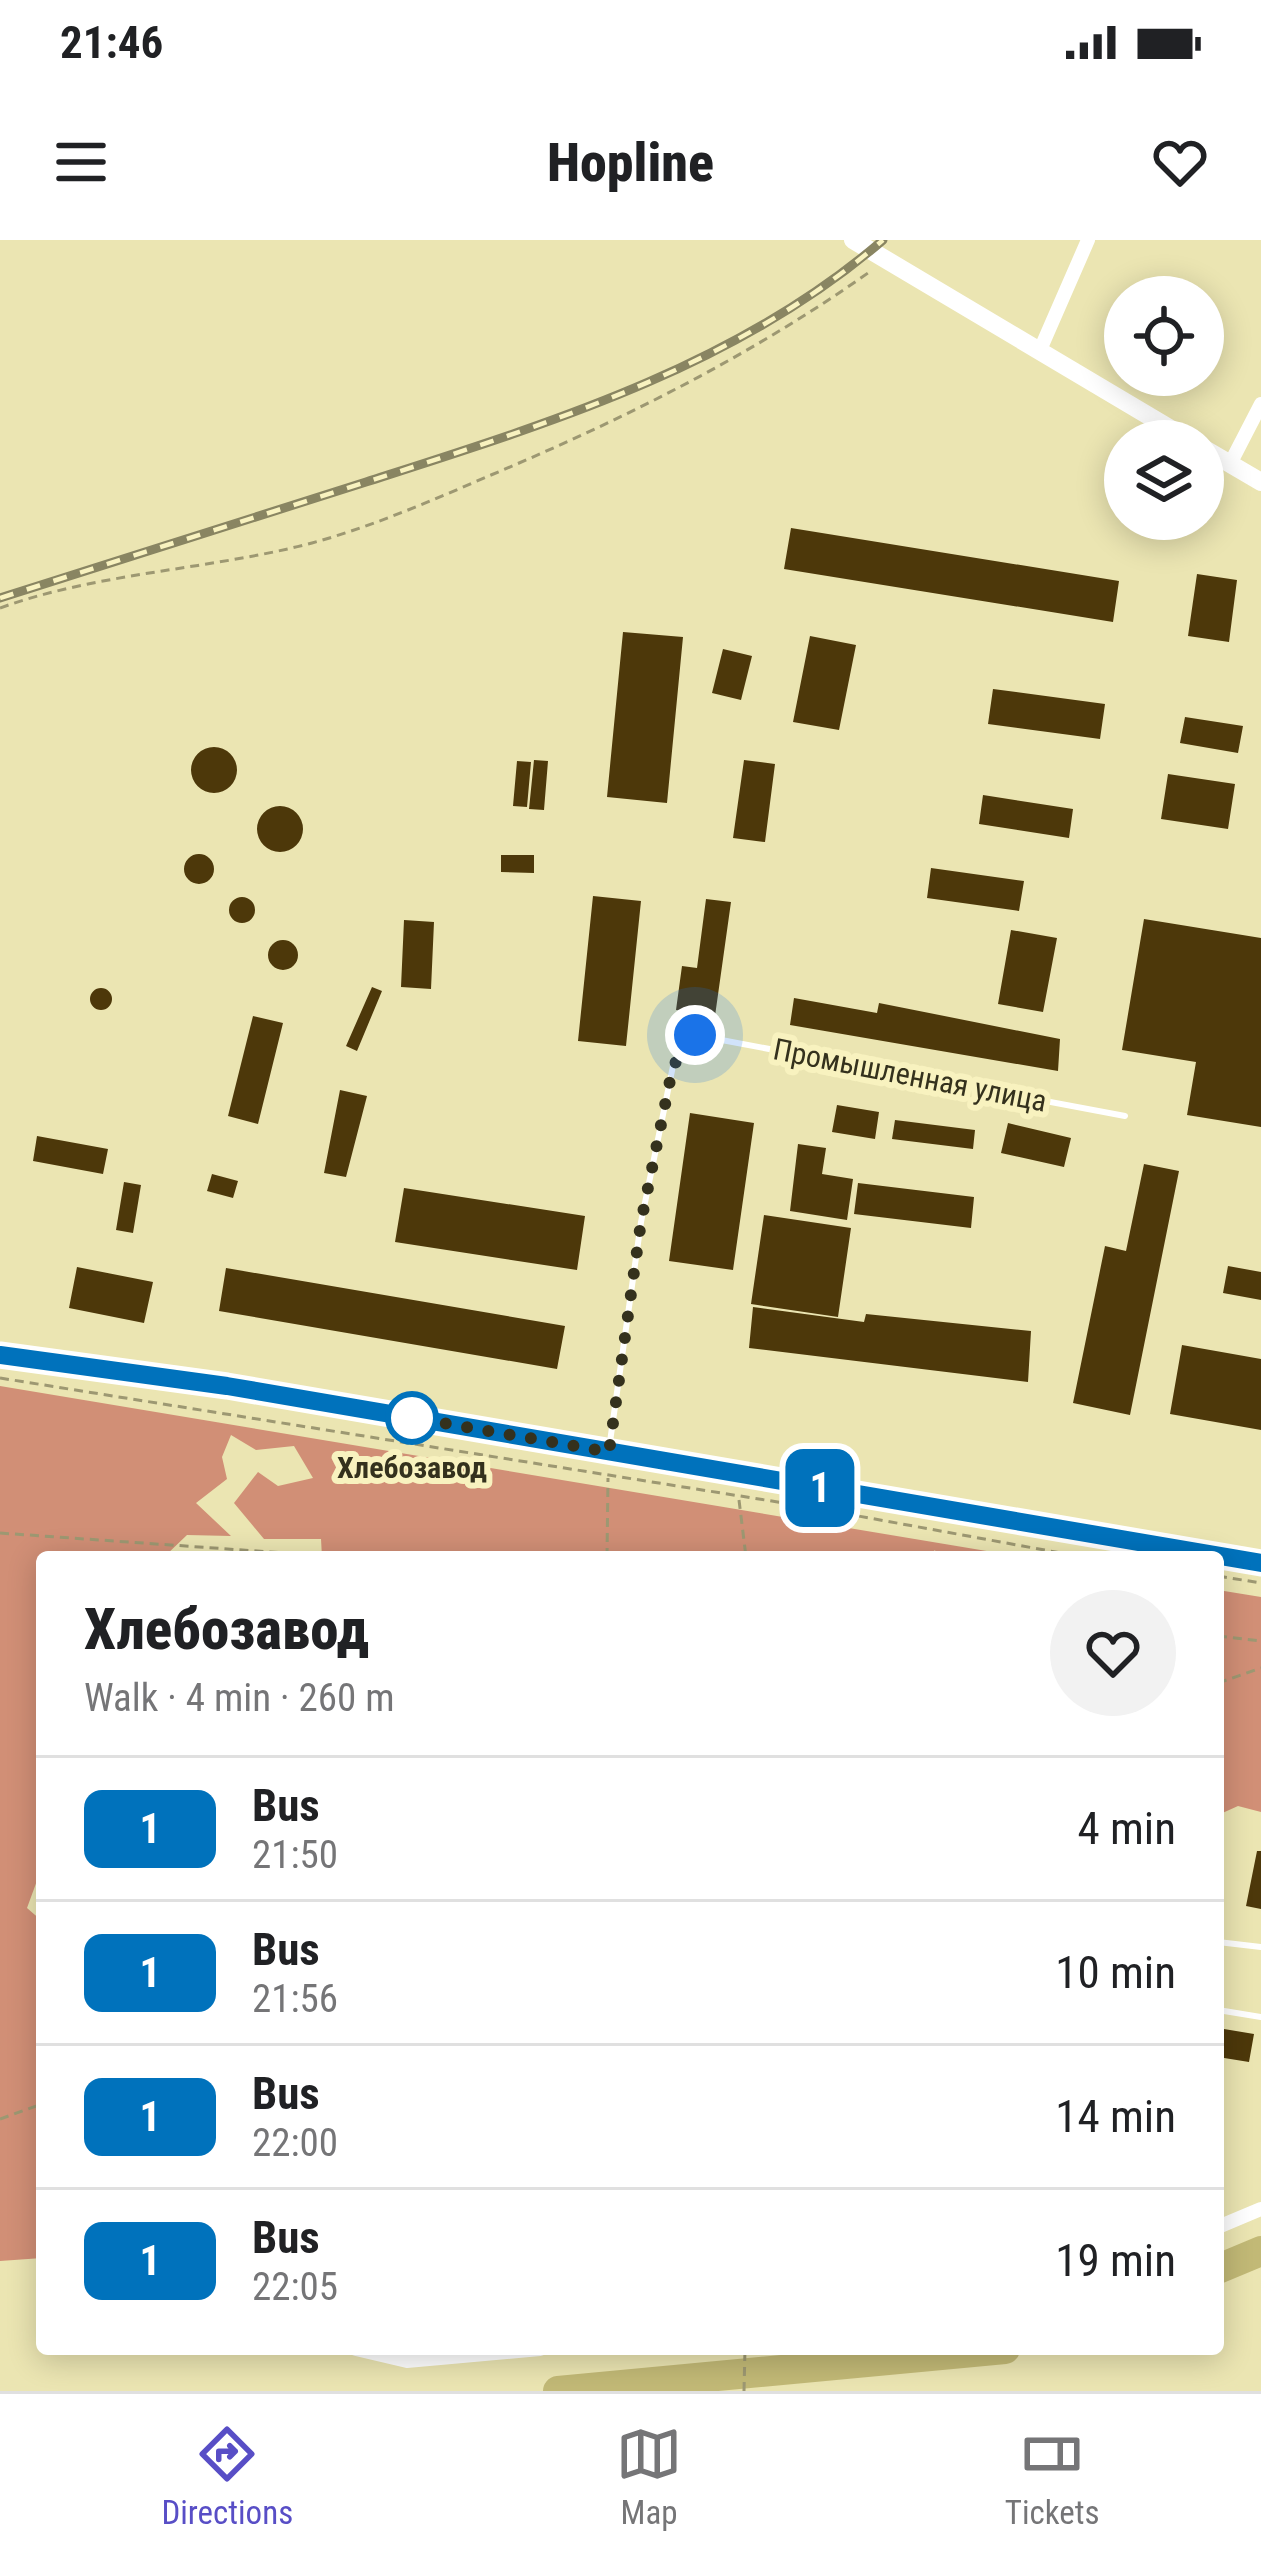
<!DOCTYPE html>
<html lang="en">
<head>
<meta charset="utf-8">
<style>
	:root { --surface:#fff; --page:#f2f2f2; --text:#202124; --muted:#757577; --line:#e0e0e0; --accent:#584ec6 }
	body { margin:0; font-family:"Roboto Condensed",sans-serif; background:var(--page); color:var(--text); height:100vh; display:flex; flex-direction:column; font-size:45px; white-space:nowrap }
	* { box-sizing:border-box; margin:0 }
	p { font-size:39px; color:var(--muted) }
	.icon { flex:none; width:66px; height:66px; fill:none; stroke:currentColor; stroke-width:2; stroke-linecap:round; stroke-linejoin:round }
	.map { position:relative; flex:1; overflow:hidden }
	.panel { position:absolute; left:36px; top:1311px; width:1188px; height:804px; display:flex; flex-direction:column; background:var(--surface); border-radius:12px; box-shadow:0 6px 30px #0003 }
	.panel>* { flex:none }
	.badge { padding:0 24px; border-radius:18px; font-size:42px; line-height:78px }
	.buttons { position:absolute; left:1104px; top:36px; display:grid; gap:24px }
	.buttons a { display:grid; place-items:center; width:120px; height:120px; border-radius:50%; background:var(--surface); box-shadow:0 6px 30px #0003; font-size:60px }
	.you { position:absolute; width:60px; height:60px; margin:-30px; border:9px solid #fff; border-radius:50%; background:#1a73e8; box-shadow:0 0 0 18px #1a73e833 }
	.map>.badge { position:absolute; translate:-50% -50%; box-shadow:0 0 0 6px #fff }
	.round { display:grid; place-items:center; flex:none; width:126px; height:126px; border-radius:63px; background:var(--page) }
	.headline { display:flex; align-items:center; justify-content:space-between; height:204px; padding:0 48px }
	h1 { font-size:57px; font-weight:800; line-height:90px }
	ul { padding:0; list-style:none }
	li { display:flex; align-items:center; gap:36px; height:144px; padding:0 48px; border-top:3px solid var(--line) }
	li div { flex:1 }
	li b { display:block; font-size:45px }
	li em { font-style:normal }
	li .badge { min-width:132px; font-weight:700; text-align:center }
	.status { display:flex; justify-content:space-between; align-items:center; height:84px; padding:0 60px; background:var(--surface); direction:ltr }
	.status svg { height:33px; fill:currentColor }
	header { display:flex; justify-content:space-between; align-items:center; height:156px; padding:0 48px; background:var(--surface); font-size:54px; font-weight:800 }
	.dock { display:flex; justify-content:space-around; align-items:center; height:168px; border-top:3px solid var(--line); background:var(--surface); font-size:33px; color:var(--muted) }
	.dock a { display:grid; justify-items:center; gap:6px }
	.dock .active { color:var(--accent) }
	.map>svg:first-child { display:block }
	.forest { fill:#d18f76 }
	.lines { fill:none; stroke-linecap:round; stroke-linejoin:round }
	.river { stroke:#c2b976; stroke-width:30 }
	.building { fill:#4d380a }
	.path { stroke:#9d9872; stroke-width:3; stroke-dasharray:9 6; stroke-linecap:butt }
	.lane { stroke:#fff; stroke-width:6 }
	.street { stroke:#fff; stroke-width:14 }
	.secondary { stroke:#fff; stroke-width:18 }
	.rail-casing { stroke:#898562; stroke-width:9 }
	.rail { stroke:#f8f2bf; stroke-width:4.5; stroke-dasharray:14; stroke-linecap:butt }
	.line-casing { stroke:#fff; stroke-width:27 }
	.line { stroke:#0072bc; stroke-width:18 }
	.walk { stroke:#34311d; stroke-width:12; stroke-dasharray:0 21.6 }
	.stop-dot { fill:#fff; stroke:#0072bc; stroke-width:6 }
	.labels { text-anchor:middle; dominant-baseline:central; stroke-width:12; stroke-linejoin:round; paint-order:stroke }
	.street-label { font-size:30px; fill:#34311d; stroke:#f8f2bf }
	.stop-label { font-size:30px; font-weight:bold; fill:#34311d; stroke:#f8f2bf }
</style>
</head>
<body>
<div class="status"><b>21:46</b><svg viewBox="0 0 49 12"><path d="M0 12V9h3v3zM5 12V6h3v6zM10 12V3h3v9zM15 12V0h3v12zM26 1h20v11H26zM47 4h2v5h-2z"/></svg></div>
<header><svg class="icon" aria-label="menu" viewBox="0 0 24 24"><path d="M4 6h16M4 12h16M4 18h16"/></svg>Hopline<svg class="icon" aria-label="heart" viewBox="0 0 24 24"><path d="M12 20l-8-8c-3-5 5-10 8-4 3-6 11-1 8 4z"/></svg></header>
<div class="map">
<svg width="1261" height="2151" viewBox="0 0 1261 2151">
	<rect width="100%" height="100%" fill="#ebe5b2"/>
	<!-- forest -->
	<path class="forest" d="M0 1146 1022 1317H937L935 1310 928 1317H322L321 1299H264L234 1263 258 1232 278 1246 313 1238 294 1206 256 1210 231 1195 222 1217 227 1239 196 1263 231 1296 187 1295 164 1317H42V1627L27 1668 42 1681V2018L0 2021Z
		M1218 1350 1261 1357V1572L1238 1566 1218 1575Z"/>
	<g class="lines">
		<!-- river -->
		<path class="river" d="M1218 2029 1261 2011
			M558 2151 1005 2109"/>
	</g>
	<!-- building -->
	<path class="building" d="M791 288 1119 341 1113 382 784 329Z
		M1197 334 1237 340 1229 402 1188 396Z
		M623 392 683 397 667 563 607 557Z
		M810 396 856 405 839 490 793 482Z
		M723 409 752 416 741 460 712 453Z
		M993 449 1105 464 1100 499 988 484Z
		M1185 477 1243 486 1238 513 1180 503Z
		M191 530a23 23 0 1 1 46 0a23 23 0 1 1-46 0Z
		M534 520 548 521 544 570 529 569Z
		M744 520 775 524 765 602 733 598Z
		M517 521 531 522 527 567 513 566Z
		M1168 534 1235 544 1228 589 1161 579Z
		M983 555 1073 569 1069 598 979 584Z
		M257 589a23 23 0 1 1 46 0a23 23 0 1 1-46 0Z
		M184 629a15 15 0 1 1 30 0a15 15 0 1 1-30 0Z
		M501 615H534V633L501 632Z
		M931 628 1024 641 1019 671 927 658Z
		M593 656 641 661 626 806 578 801Z
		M229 670a13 13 0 1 1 26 0a13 13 0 1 1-26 0Z
		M706 659 731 662 715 776 676 770 682 726 697 728Z
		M1144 679 1261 698V887L1187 875 1196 822 1122 810Z
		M404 680 434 682 431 749 401 747Z
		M1011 690 1057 698 1043 772 998 764Z
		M268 715a15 15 0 1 1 30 0a15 15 0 1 1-30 0Z
		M372 747 382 751 357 811 346 806Z
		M90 759a11 11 0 1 1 22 0a11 11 0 1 1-22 0Z
		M794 758 877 773 879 763 1060 799 1058 831 790 785Z
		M253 776 283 783 258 884 228 876Z
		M340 850 367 856 346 937 324 933Z
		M837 865 879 872 875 899 832 892Z
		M690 873 754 883 733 1030 669 1021Z
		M895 880 975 890 973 909 892 899Z
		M1008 883 1071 898 1064 927 1001 913Z
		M37 896 108 909 103 934 33 921Z
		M798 904 826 908 822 934 853 939 847 980 790 971Z
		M1144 924 1179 931 1130 1175 1073 1163 1105 1006 1126 1011Z
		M212 934 238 941 233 958 207 951Z
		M124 942 141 945 133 993 116 990Z
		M858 943 974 957 971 988 854 974Z
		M404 948 585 976 577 1030 395 1002Z
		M764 975 851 988 838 1077 751 1064Z
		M1228 1026 1261 1032V1060L1223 1053Z
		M77 1027 153 1042 144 1083 69 1068Z
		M226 1028 565 1086 557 1129 219 1071Z
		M753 1067 864 1082 866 1074 1031 1091 1028 1142 749 1108Z
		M1182 1105 1261 1119V1190L1170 1174Z
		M1257 1611H1261V1669L1246 1666Z
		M1218 1788 1254 1794 1249 1822 1218 1817Z"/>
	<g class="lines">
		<!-- path -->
		<path class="path" d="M0 368C100 332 209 330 312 303 374 286 433 260 491 235 624 179 750 116 868 33
			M0 1138 809 1267 1083 1317
			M739 1260 746 1317
			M0 1293 342 1317
			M607 1317 608 1238
			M1218 1336 1261 1343
			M1218 1396 1261 1401
			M1218 1443 1261 1428
			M0 1879 42 1864
			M744 2151 745 2109"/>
		<!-- lane -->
		<path class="lane" d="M609 1209 641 982 673 826 695 795 1125 876
			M1218 1702 1261 1707
			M1218 1770 1261 1777"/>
		<!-- street -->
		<path class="street" d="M1040 110 1088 0
			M1230 224 1261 164
			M1218 1987 1261 1969
			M356 2109 407 2121 540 2109"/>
		<!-- secondary -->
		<path class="secondary" d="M853 0 1191 201
			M1203 208 1261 242
			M0 1115 227 1146 1261 1323"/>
		<!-- rail casing -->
		<g class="rail-casing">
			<path id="rail" d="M0 358C122 319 244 281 366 242 547 184 736 127 883 0"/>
		</g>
		<!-- rail -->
		<use href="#rail" class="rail"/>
	</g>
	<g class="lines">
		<!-- line casing -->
		<g class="line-casing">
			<path id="line" d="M0 1115 227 1146 1261 1323"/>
		</g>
		<!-- line -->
		<use href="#line" class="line"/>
		<!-- walk -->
		<path class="walk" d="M412 1178 397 1175 609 1212 641 982 673 826 695 795"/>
	</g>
	<!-- markers -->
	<circle class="stop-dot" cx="412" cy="1178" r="24"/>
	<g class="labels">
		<!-- street labels -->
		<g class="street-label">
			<text transform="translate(910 835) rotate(11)">Промышленная улица</text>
		</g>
		<!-- stop labels -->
		<g class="stop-label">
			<text x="412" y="1227">Хлебозавод</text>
		</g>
	</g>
</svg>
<div class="buttons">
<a><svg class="icon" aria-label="locate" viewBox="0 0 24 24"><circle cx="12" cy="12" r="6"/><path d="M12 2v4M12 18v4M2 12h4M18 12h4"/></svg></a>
<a><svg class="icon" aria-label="layers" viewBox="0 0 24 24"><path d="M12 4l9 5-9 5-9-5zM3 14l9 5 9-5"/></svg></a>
</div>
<div class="you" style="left:695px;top:795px"></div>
<b class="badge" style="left:820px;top:1248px;background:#0072bc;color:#fff">1</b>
<section class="panel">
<div class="headline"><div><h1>Хлебозавод</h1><p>Walk · 4 min · 260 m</p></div><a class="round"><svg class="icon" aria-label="heart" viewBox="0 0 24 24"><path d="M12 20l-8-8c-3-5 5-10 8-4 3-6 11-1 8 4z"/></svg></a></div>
<ul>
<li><span class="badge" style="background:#0072bc;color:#fff">1</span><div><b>Bus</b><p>21:50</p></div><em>4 min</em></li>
<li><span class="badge" style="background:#0072bc;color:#fff">1</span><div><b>Bus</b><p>21:56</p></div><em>10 min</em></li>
<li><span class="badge" style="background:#0072bc;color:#fff">1</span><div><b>Bus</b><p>22:00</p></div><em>14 min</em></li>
<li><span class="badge" style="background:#0072bc;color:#fff">1</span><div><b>Bus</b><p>22:05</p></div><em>19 min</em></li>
</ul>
</section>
</div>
<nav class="dock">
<a class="active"><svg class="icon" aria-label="directions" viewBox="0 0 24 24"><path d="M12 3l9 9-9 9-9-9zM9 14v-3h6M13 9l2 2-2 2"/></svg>Directions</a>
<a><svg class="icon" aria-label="map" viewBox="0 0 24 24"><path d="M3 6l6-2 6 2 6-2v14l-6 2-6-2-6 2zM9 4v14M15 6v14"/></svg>Map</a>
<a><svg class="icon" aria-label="tickets" viewBox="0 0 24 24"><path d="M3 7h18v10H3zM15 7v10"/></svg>Tickets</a>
</nav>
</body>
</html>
